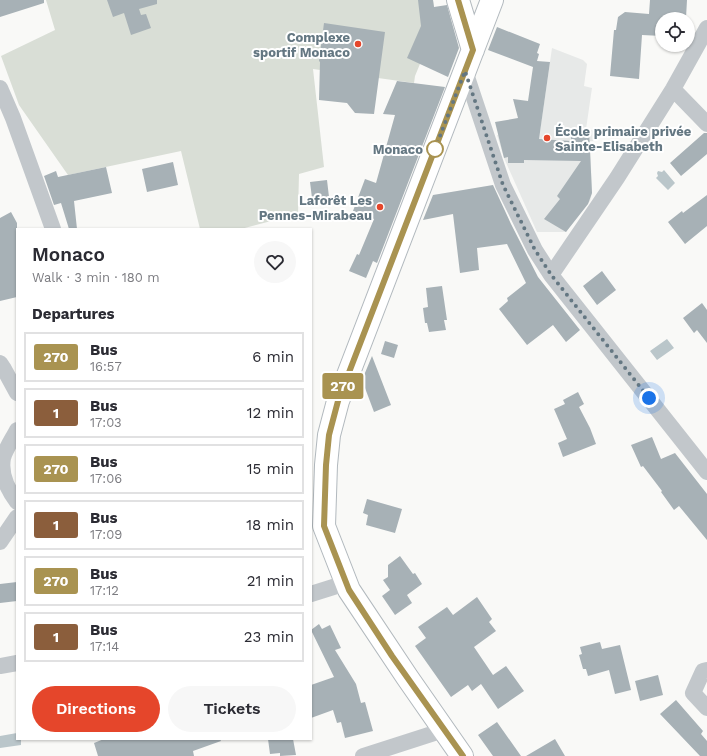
<!DOCTYPE html>
<html lang="en">
<head>
<meta charset="utf-8">
<style>
	:root { --surface:#fff; --page:#f7f7f7; --text:#2b2b33; --muted:#7c7c81; --line:#e1e1e2; --accent:#e5462b }
	body { margin:0; font-family:"Work Sans",sans-serif; background:var(--page); color:var(--text); height:100vh; display:flex; flex-direction:column; font-size:15px; white-space:nowrap }
	* { box-sizing:border-box; margin:0 }
	p { font-size:13px; color:var(--muted) }
	.icon { flex:none; width:22px; height:22px; fill:none; stroke:currentColor; stroke-width:2; stroke-linecap:round; stroke-linejoin:round }
	.map { position:relative; flex:1; overflow:hidden }
	.drawer { position:absolute; left:16px; top:228px; width:296px; height:512px; display:flex; flex-direction:column; background:var(--surface); border-radius:0px; box-shadow:0 1px 3px #0004 }
	.drawer>* { flex:none }
	.badge { padding:0 8px; border-radius:3px; font-size:14px; line-height:26px }
	.tools { position:absolute; left:655px; top:12px; display:grid; gap:8px }
	.tools a { display:grid; place-items:center; width:40px; height:40px; border-radius:50%; background:var(--surface); box-shadow:0 1px 3px #0004; font-size:20px }
	.you { position:absolute; width:20px; height:20px; margin:-10px; border:3px solid #fff; border-radius:50%; background:#1a73e8; box-shadow:0 0 0 6px #1a73e833 }
	.map>.badge { position:absolute; translate:-50% -50%; box-shadow:0 0 0 2px #fff }
	h2 { padding:0 16px; font-size:15px; line-height:36px }
	.round { display:grid; place-items:center; flex:none; width:42px; height:42px; border-radius:21px; background:var(--page) }
	.summary { display:flex; align-items:center; justify-content:space-between; height:68px; padding:0 16px }
	h1 { font-size:19px; font-weight:600; line-height:30px }
	.primary-button { display:flex; gap:8px; margin-top:auto; padding:8px 16px }
	.primary-button a { flex:1; height:46px; border-radius:24px; background:var(--accent); color:#fff; font-size:16px; font-weight:600; line-height:46px; text-align:center }
	.primary-button a+a { background:var(--page); color:var(--text) }
	ul { padding:0; list-style:none }
	li { display:flex; align-items:center; gap:12px; height:50px; margin:0 8px 6px; padding:0 8px; border:2px solid var(--line); border-radius:0px }
	li div { flex:1 }
	li b { display:block; font-size:15px }
	li em { font-style:normal }
	li .badge { min-width:44px; font-weight:700; text-align:center }
	.map>svg:first-child { display:block }
	.built { fill:#e7e9e8 }
	.green { fill:#d9ded6 }
	.water { fill:#bac6ca }
	.building { fill:#a7b1b6 }
	.lines { fill:none; stroke-linecap:round; stroke-linejoin:round }
	.secondary-casing { stroke:#b2b9be; stroke-width:24 }
	.street { stroke:#c2c7cb; stroke-width:16 }
	.secondary { stroke:#fff; stroke-width:22 }
	.line-casing { stroke:#fff; stroke-width:9 }
	.line { stroke:#a99351; stroke-width:6 }
	.walk { stroke:#647782; stroke-width:4; stroke-dasharray:0 7.2 }
	.poi-dot { fill:#e5462b; stroke:#fff; stroke-width:1.5 }
	.stop-dot { fill:#fff; stroke:#a99351; stroke-width:2 }
	.labels { text-anchor:middle; dominant-baseline:central; stroke-width:4; stroke-linejoin:round; paint-order:stroke }
	.poi-label { font-size:13px; font-weight:bold; fill:#647782; stroke:#fff; text-anchor:end }
	.stop-label { font-size:13px; font-weight:bold; fill:#647782; stroke:#fff; text-anchor:end }
</style>
</head>
<body>
<div class="map">
<svg width="707" height="756" viewBox="0 0 707 756">
	<rect width="100%" height="100%" fill="#f9f9f7"/>
	<!-- built -->
	<path class="built" d="M552 48 583 60 587 64 584 86 592 88 586 129 596 131 595 141H590L592 193 590 201 566 232H537L504 158 497 135 540 131Z"/>
	<!-- green -->
	<path class="green" d="M46 0H433L436 25 415 76 414 83 313 69 324 167 299 174 298 214 241 229H200L181 151 68 175 19 105 1 56 55 30Z"/>
	<!-- water -->
	<path class="water" d="M664 170 675 183 668 190 656 178 658 176 657 173 658 171 662 172Z
		M667 339 674 348 657 360 650 351Z
		M17 733V739H21V745L0 748V736Z"/>
	<!-- building -->
	<path class="building" d="M0 0H44V3L0 17Z
		M107 0H157V4L139 9 141 15 146 14 151 28 131 35 124 13 113 17Z
		M418 0H433L434 7 447 5 459 48 448 77 407 58 421 26Z
		M650 0H687L686 18 667 17V19H662V36L642 35 639 79 610 76 614 30H616L618 17 625 12 649 14Z
		M324 23 385 32 374 114 355 113 347 103 319 100 320 62 319 61Z
		M497 27 540 44 537 53 539 54 537 61 550 62 539 139 571 141V137H575V128L589 130 592 193 588 204 566 232 544 219 560 199 557 196 581 161 524 160V163H508V157L504 158 495 122 518 118 513 99 528 101 533 67 488 50Z
		M397 81 445 87 377 263 373 261 366 278 349 271 357 254 359 255 374 219 353 211 365 179 376 183 395 115 383 114Z
		M704 133H707V154L681 176 670 163Z
		M173 162 178 185 147 192 142 169Z
		M106 167 112 193 74 201 77 229H69L61 203 54 205 44 176 56 171 58 177Z
		M327 180 329 197 312 198 310 182Z
		M493 185 511 224 538 277 580 330 566 342 553 325 527 345 499 309 508 301 507 298 526 283 507 244 477 248 479 270 460 273 453 214 423 220 433 195Z
		M707 195V226L685 244 668 222 682 211 683 213Z
		M11 212 17 223V297L0 301V218Z
		M602 271 616 290 597 305 583 286Z
		M442 286 447 320H444L446 330 429 332 427 323H425L423 308 428 307 426 288Z
		M702 303 707 310V343L697 330 694 333 683 318Z
		M385 341 398 345 394 358 381 354Z
		M372 356 391 405 374 412 362 380Z
		M578 392 584 404 579 407 590 428 596 444 563 457 558 443 567 439 554 409 565 404 563 400Z
		M652 437 661 459 675 453 707 494V540L679 506 674 510 661 492 662 491 643 466 641 467 631 445Z
		M367 499 402 509 395 533 366 525 368 515 363 513Z
		M400 556 413 574 415 573 422 584 407 595 412 603 395 615 382 596 390 590 383 580 388 577V565Z
		M17 582V601L0 603V584Z
		M477 597 492 619 489 622 496 631 474 647 493 675 506 666 524 691 498 709 481 684 472 691 468 685 451 697 415 646 426 638 418 627 447 607 453 615Z
		M319 624 322 629 330 625 341 648 335 650 356 684 361 703 365 702 373 731 345 738 341 722 337 723 333 710 311 718V685L334 677 311 630Z
		M600 642 602 649 620 645 631 690 615 694 609 670 588 676 586 669H583L579 655 582 654 580 647Z
		M658 675 663 695 640 701 635 681Z
		M676 700 703 731 701 734 707 741V756H700L660 714Z
		M497 722 521 756H493L478 735Z
		M104 739H220L221 741 193 751 194 756H98L94 743Z
		M268 739H293L296 755 280 756V753L270 754Z
		M555 739 565 756H526Z"/>
	<g class="lines">
		<!-- secondary casing -->
		<g class="secondary-casing">
			<path id="secondary" d="M458 0 473 50
				M462 756 407 677 349 590 324 526 326 465 329 435 338 401 492 0"/>
		</g>
		<!-- street -->
		<path class="street" d="M465 71 503 185 535 250 551 275 707 472
			M0 88 13 118 53 229
			M673 89 707 124
			M551 275 617 178 673 89 707 28
			M0 363 4 369 17 393
			M17 430C13 438 5 450 3 458 0 474 8 490 17 502
			M0 542 17 517
			M311 594 346 583
			M0 666 17 663
			M707 670 703 671 693 693 707 708
			M363 756 444 730"/>
		<!-- secondary -->
		<use href="#secondary" class="secondary"/>
	</g>
	<g class="lines">
		<!-- line casing -->
		<g class="line-casing">
			<path id="line" d="M458 0 473 50 338 401 329 435 326 465 324 526 349 590 392 656 463 756"/>
		</g>
		<!-- line -->
		<use href="#line" class="line"/>
		<!-- walk -->
		<path class="walk" d="M435 149 465 71 503 185 535 250 552 276 649 398"/>
	</g>
	<!-- markers -->
	<g class="poi-dot">
		<circle cx="358" cy="44" r="4"/>
		<circle cx="547" cy="138" r="4"/>
		<circle cx="380" cy="207" r="4"/>
	</g>
	<circle class="stop-dot" cx="435" cy="149" r="8"/>
	<g class="labels">
		<!-- poi labels -->
		<g class="poi-label">
			<text x="350" y="37">Complexe<tspan x="350" dy="15">sportif Monaco</tspan></text>
			<text x="555" y="131" text-anchor="start">École primaire privée<tspan x="555" dy="15">Sainte-Elisabeth</tspan></text>
			<text x="372" y="200">Laforêt Les<tspan x="372" dy="15">Pennes-Mirabeau</tspan></text>
		</g>
		<!-- stop labels -->
		<g class="stop-label">
			<text x="423" y="149">Monaco</text>
		</g>
	</g>
</svg>
<div class="tools">
<a><svg class="icon" aria-label="locate" viewBox="0 0 24 24"><circle cx="12" cy="12" r="6"/><path d="M12 2v4M12 18v4M2 12h4M18 12h4"/></svg></a>
</div>
<div class="you" style="left:649px;top:398px"></div>
<b class="badge" style="left:343px;top:386px;background:#a99351;color:#fff">270</b>
<section class="drawer">
<div class="summary"><div><h1>Monaco</h1><p>Walk · 3 min · 180 m</p></div><a class="round"><svg class="icon" aria-label="heart" viewBox="0 0 24 24"><path d="M12 20l-8-8c-3-5 5-10 8-4 3-6 11-1 8 4z"/></svg></a></div>
<h2>Departures</h2>
<ul>
<li><span class="badge" style="background:#a99351;color:#fff">270</span><div><b>Bus</b><p>16:57</p></div><em>6 min</em></li>
<li><span class="badge" style="background:#8b5e3c;color:#fff">1</span><div><b>Bus</b><p>17:03</p></div><em>12 min</em></li>
<li><span class="badge" style="background:#a99351;color:#fff">270</span><div><b>Bus</b><p>17:06</p></div><em>15 min</em></li>
<li><span class="badge" style="background:#8b5e3c;color:#fff">1</span><div><b>Bus</b><p>17:09</p></div><em>18 min</em></li>
<li><span class="badge" style="background:#a99351;color:#fff">270</span><div><b>Bus</b><p>17:12</p></div><em>21 min</em></li>
<li><span class="badge" style="background:#8b5e3c;color:#fff">1</span><div><b>Bus</b><p>17:14</p></div><em>23 min</em></li>
</ul>
<div class="primary-button"><a>Directions</a><a>Tickets</a></div>
</section>
</div>
</body>
</html>
